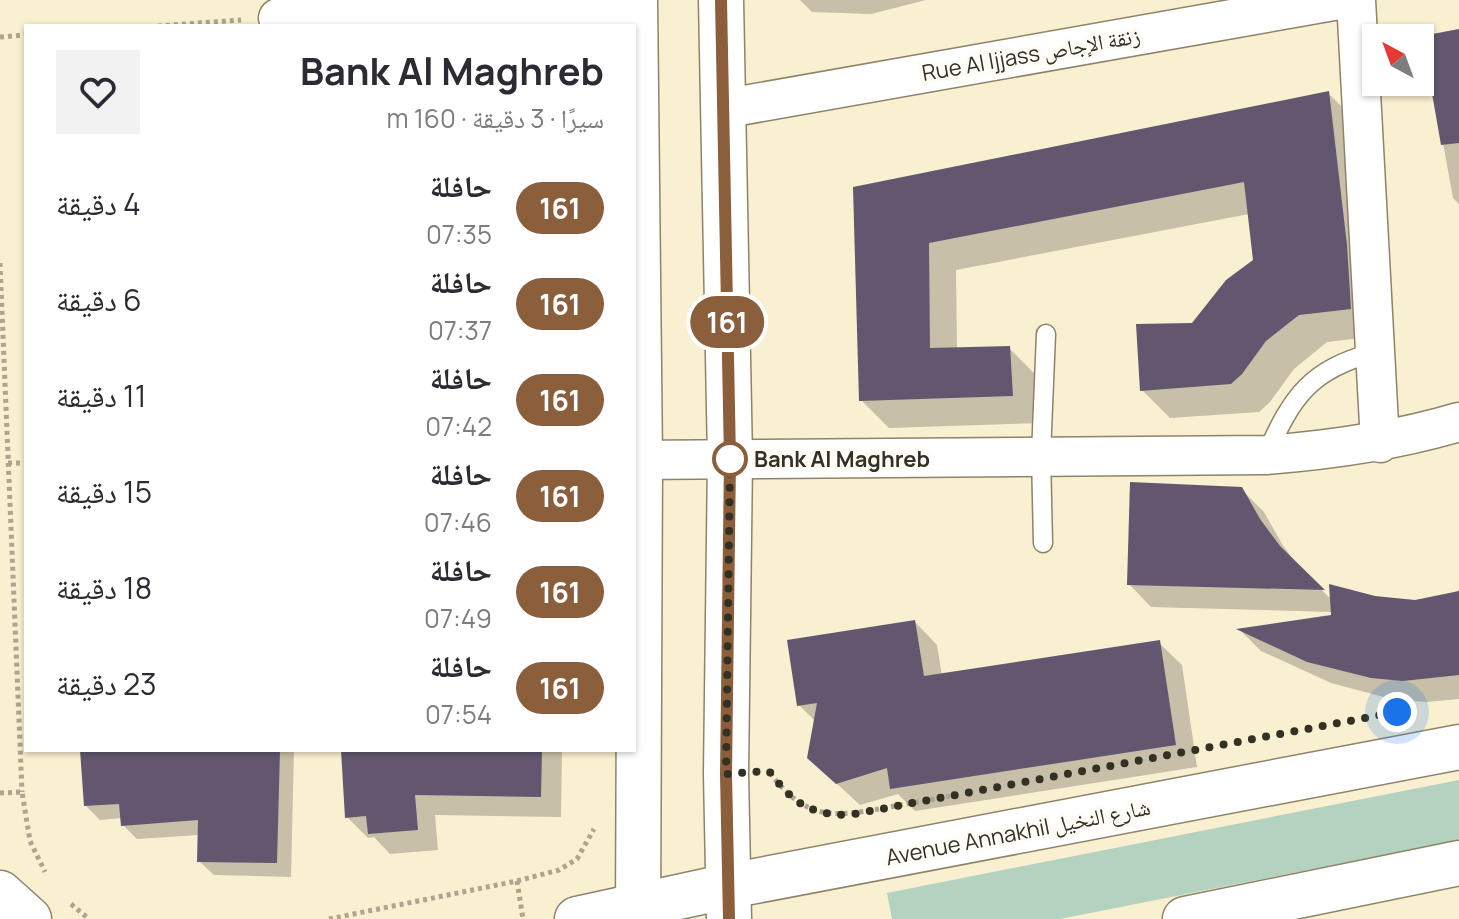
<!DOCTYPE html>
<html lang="ar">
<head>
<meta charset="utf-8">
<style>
	:root { --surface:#fff; --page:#f2f2f3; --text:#2b2b33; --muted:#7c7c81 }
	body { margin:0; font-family:Manrope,"Noto Naskh Arabic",sans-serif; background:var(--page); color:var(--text); direction:rtl; height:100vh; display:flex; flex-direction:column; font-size:30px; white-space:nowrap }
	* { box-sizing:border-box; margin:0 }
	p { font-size:26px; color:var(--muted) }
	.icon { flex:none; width:44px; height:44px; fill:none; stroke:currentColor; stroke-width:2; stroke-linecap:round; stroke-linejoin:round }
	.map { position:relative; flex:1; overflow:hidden; direction:ltr }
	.drawer { position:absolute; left:24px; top:24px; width:612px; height:728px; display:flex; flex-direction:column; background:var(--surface); border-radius:0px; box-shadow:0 2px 6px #0004; direction:rtl }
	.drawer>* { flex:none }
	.badge { padding:0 16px; border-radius:26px; font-size:28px; line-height:52px }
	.needle { width:52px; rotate:319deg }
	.buttons { position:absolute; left:1362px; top:24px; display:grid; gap:16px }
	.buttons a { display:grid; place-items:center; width:72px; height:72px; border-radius:0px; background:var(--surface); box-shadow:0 2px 6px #0004; font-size:40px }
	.you { position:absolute; width:40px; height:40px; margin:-20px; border:6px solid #fff; border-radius:50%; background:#1a73e8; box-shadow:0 0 0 12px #1a73e833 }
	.map>.badge { position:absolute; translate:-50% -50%; box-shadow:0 0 0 4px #fff }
	.round { display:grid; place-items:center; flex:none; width:84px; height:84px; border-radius:0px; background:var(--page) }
	.head { display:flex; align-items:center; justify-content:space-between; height:136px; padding:0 32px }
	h1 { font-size:38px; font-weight:700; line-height:60px }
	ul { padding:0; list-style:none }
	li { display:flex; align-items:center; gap:24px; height:96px; padding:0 32px }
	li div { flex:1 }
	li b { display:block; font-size:30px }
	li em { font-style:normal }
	li .badge { min-width:88px; font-weight:700; text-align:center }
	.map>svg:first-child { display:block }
	.green { fill:#b3d2bf }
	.shadow { fill:#0003 }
	.building { fill:#62576f }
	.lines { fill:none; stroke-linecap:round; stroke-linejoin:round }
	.service-casing { stroke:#8d8468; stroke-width:21 }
	.minor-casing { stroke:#8d8468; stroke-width:41 }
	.tertiary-casing { stroke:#8d8468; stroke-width:47 }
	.primary-casing { stroke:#8d8468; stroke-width:47 }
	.path { stroke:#ada58e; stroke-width:5; stroke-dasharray:4 4; stroke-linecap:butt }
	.service { stroke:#fff; stroke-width:18 }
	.minor { stroke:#fff; stroke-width:38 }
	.tertiary { stroke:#fff; stroke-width:44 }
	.primary { stroke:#fff; stroke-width:44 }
	.line-casing { stroke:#fff; stroke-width:18 }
	.line { stroke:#8b5e3c; stroke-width:12 }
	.walk { stroke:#333024; stroke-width:8; stroke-dasharray:0 14.4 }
	.stop-dot { fill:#fff; stroke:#8b5e3c; stroke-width:4 }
	.labels { text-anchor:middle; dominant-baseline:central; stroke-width:8; stroke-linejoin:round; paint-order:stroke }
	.street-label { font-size:22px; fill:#333024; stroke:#fefcf6 }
	.stop-label { font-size:22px; font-weight:bold; fill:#333024; stroke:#fefcf6; text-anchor:start }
</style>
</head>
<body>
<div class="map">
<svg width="1459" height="919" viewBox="0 0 1459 919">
	<rect width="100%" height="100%" fill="#f9efd1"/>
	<!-- green -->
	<path class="green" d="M1459 780V840L1060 919H892L887 893Z"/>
	<!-- shadow -->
	<path class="shadow" d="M800 0H926L871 14 812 12Z
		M1459 31V204L1453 198 1424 38Z
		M1329 94 1357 122 1378 336 1327 342 1294 369 1270 402 1259 412 1170 418 1142 390 1193 325 1255 261 1249 214 956 270 957 349 1009 348 1037 376 1040 423 889 428 861 400 855 189Z
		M1241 489 1264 512 1282 544 1301 570 1332 600 1375 598 1416 603 1449 595 1459 590V699L1427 702 1395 700 1331 683 1261 651 1240 630 1333 616V612L1151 607 1129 584Z
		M915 622 937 645 942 676 1159 643 1182 665 1197 767 915 811 898 794 860 805 809 758 816 722 799 705Z
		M82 750H294L291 877 214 875 199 861V835L137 839 123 825 122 818 100 820 85 805Z
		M343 750H562L561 817 435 815 438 850 390 854 374 837 368 838 347 817Z"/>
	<!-- building -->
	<path class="building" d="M1459 29V143L1441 145 1422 36Z
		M1329 91 1347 245 1351 309 1299 315 1266 341 1242 374 1231 384 1140 391 1136 324 1192 323 1226 280 1253 260 1244 182 929 243 930 348 1010 346 1013 396 859 401 853 187Z
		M1130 482 1242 487 1260 519 1280 546 1325 590 1127 585Z
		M1329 584 1375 596 1415 600 1459 591V675L1403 681 1371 678 1307 662 1236 629 1331 615Z
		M915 620 924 676 1160 640 1176 745 890 789 887 768 836 784 807 758 817 703 797 706 787 640Z
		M80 750H280L277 863 197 862 198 820 121 826 119 804 84 806Z
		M341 750H542L541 797 415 795 418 830 368 834 366 816 345 818Z"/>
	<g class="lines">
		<!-- service casing -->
		<g class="service-casing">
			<path id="service" d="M1266 455C1293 395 1310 370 1375 352
				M1043 543 1041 455 1046 334"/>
		</g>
		<!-- minor casing -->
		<g class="minor-casing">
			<path id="minor" d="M1356 0 1380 443
				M278 18 636 9
				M722 109 1339 0
				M634 460 1266 455C1332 450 1395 441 1459 422"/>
		</g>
		<!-- tertiary casing -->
		<g class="tertiary-casing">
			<path id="tertiary" d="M635 0 640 460 638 919
				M721 0 730 459 726 774 729 919"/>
		</g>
		<!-- primary casing -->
		<g class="primary-casing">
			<path id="primary" d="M0 893 29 919
				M577 919 729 886 1459 747
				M1185 919 1459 863"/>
		</g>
		<!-- path -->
		<path class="path" d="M158 26 241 20
			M0 37 26 35
			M0 263 22 792
			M8 463H26
			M770 773C805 819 831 818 884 808 906 804 929 800 951 796
			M0 793 22 792 30 841 45 872
			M517 881 523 919
			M71 904 89 919
			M329 919 517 881 559 870 577 859 594 829"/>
		<!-- service -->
		<use href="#service" class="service"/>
		<!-- minor -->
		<use href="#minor" class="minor"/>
		<!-- tertiary -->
		<use href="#tertiary" class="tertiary"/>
		<!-- primary -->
		<use href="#primary" class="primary"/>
	</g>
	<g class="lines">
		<!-- line casing -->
		<g class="line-casing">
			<path id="line" d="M721 0 730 459 726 774 729 919"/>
		</g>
		<!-- line -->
		<use href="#line" class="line"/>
		<!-- walk -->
		<path class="walk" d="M730 459 726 774 769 771C792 802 809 815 849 815L1397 712"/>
	</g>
	<!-- markers -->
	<circle class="stop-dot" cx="730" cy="459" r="16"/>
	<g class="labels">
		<!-- street labels -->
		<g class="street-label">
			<text transform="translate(1031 54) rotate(-10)">Rue Al Ijjass زنقة الإجاص</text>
			<text transform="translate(1018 832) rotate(-11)">Avenue Annakhil شارع النخيل</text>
		</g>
		<!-- stop labels -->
		<g class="stop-label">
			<text x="754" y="459">Bank Al Maghreb</text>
		</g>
	</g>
</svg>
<div class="buttons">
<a><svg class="needle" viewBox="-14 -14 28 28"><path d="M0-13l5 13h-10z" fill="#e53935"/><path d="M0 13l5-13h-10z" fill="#7c7c81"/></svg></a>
</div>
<div class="you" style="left:1397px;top:712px"></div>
<b class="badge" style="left:727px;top:322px;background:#8b5e3c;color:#fff">161</b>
<section class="drawer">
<div class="head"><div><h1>Bank Al Maghreb</h1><p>سيرًا · 3 دقيقة · 160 m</p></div><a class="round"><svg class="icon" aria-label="heart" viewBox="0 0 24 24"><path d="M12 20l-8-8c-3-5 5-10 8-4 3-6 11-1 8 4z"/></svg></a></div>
<ul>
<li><span class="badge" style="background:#8b5e3c;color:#fff">161</span><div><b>حافلة</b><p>07:35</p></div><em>4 دقيقة</em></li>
<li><span class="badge" style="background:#8b5e3c;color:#fff">161</span><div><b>حافلة</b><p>07:37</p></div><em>6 دقيقة</em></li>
<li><span class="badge" style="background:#8b5e3c;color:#fff">161</span><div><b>حافلة</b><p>07:42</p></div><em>11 دقيقة</em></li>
<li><span class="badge" style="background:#8b5e3c;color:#fff">161</span><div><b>حافلة</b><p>07:46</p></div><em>15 دقيقة</em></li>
<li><span class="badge" style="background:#8b5e3c;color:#fff">161</span><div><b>حافلة</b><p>07:49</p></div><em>18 دقيقة</em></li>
<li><span class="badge" style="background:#8b5e3c;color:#fff">161</span><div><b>حافلة</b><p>07:54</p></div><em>23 دقيقة</em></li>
</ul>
</section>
</div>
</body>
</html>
